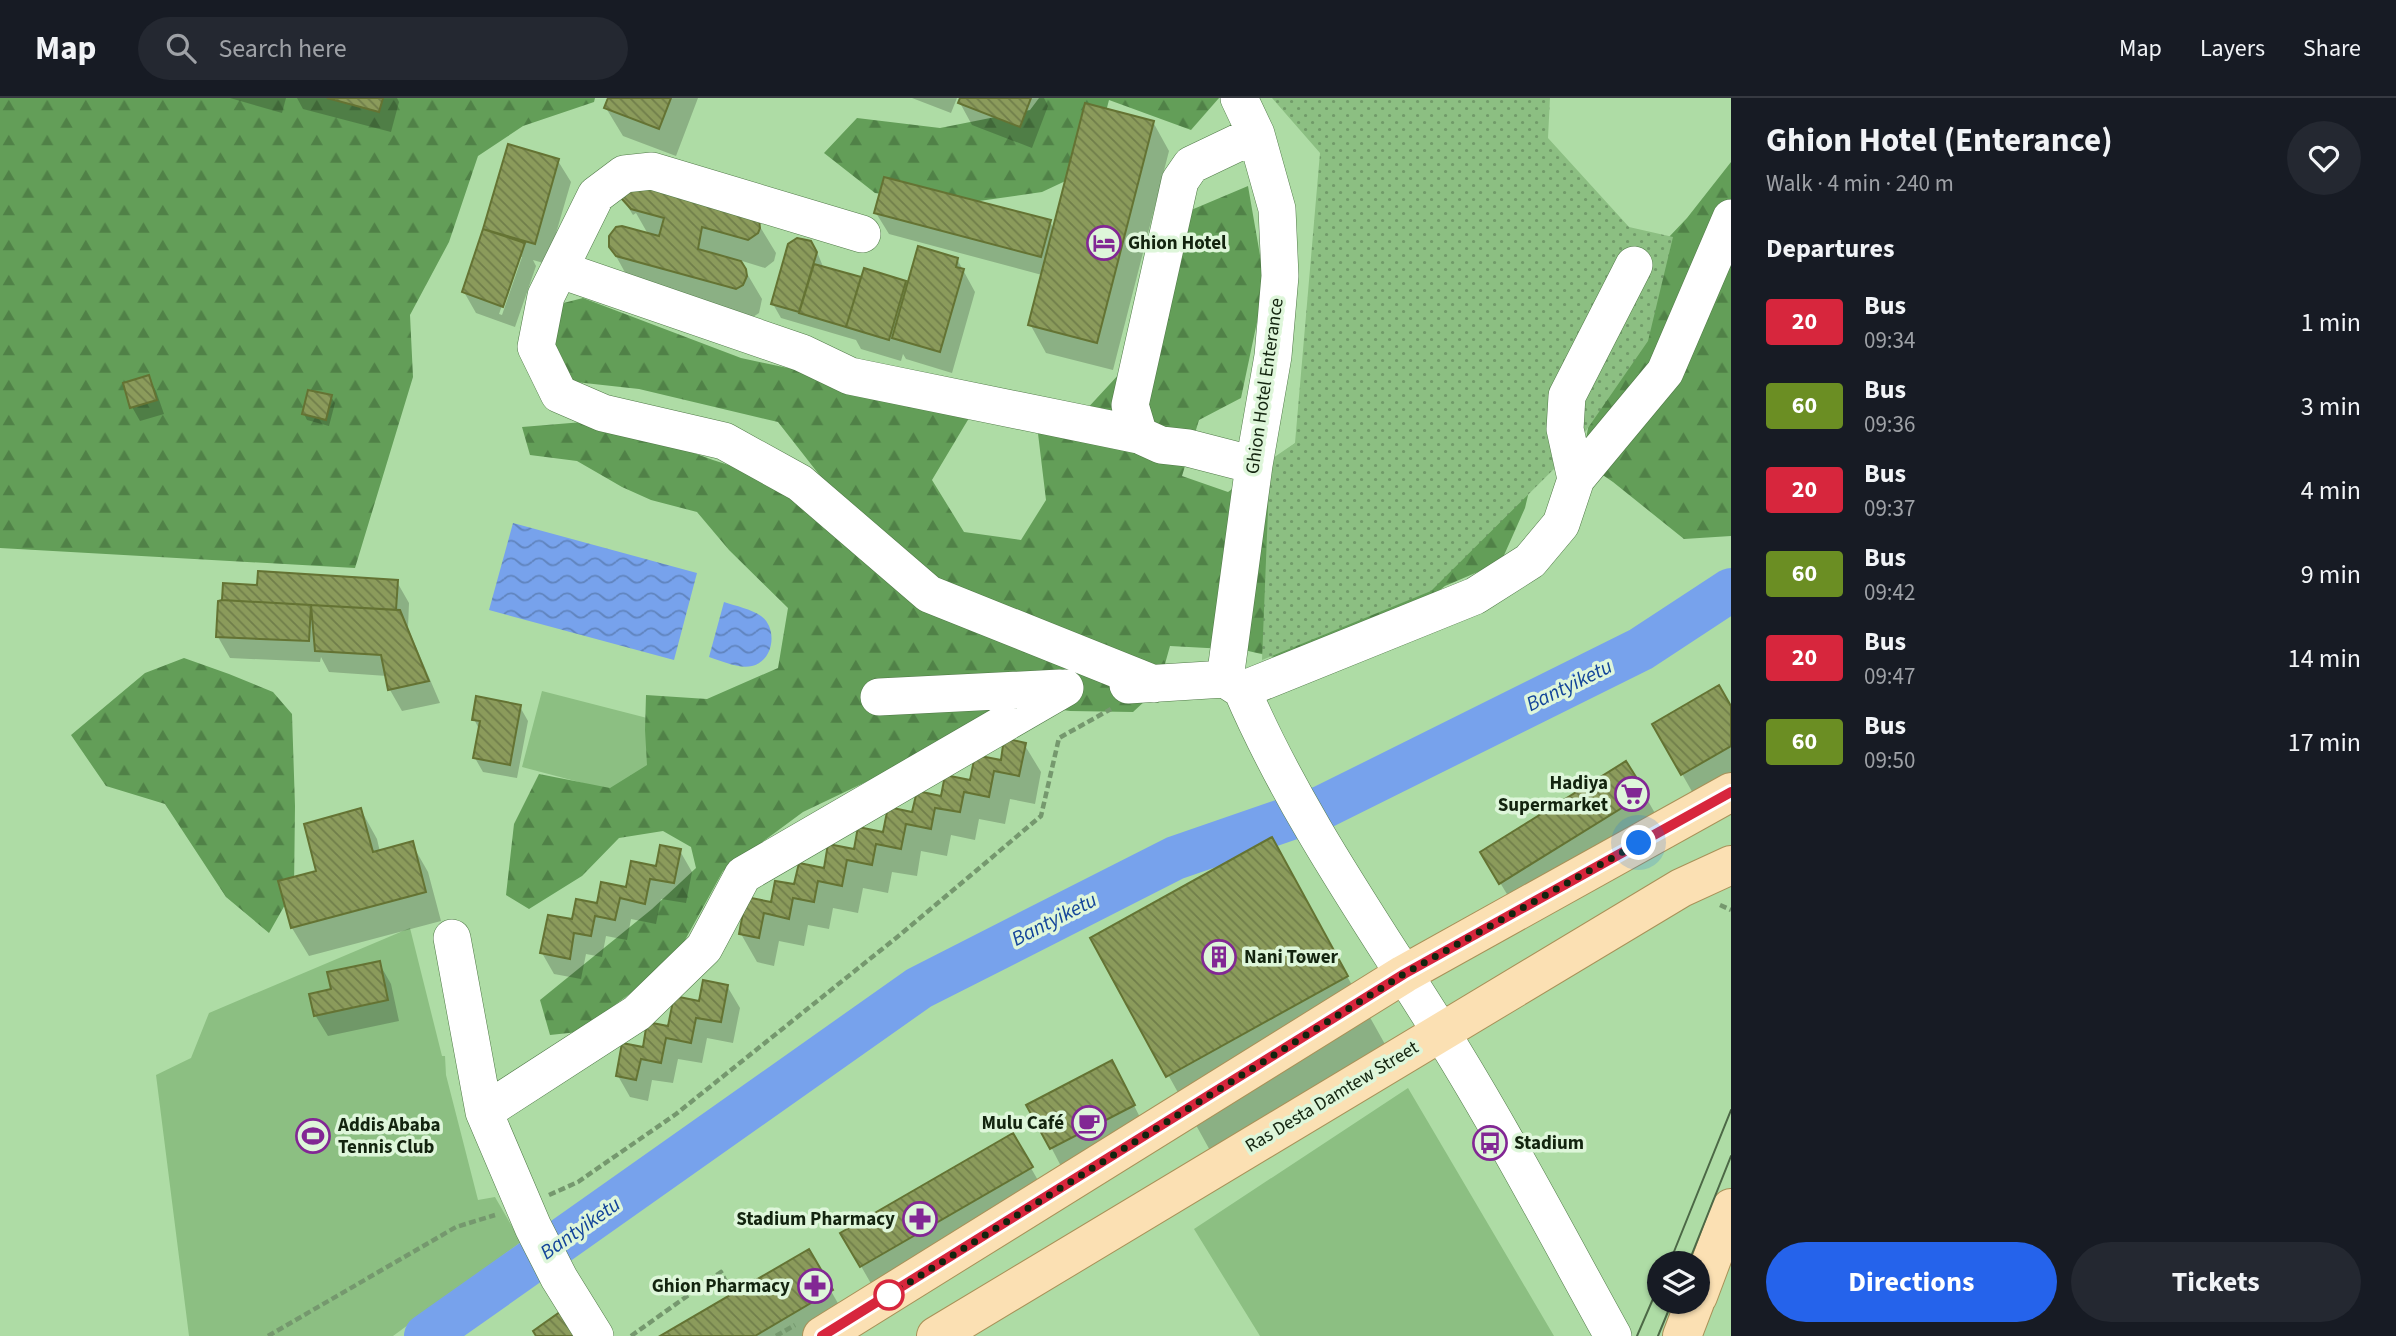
<!DOCTYPE html>
<html lang="en">
<head>
<meta charset="utf-8">
<style>
	:root { --surface:#171b24; --page:#242831; --text:#f1f3f6; --muted:#9ea1a6; --line:#363941; --accent:#2563eb }
	body { margin:0; font-family:"Source Sans 3",sans-serif; background:var(--page); color:var(--text); height:100vh; display:flex; flex-direction:column; font-size:26px; white-space:nowrap }
	* { box-sizing:border-box; margin:0 }
	p { font-size:23px; color:var(--muted) }
	.icon { flex:none; width:38px; height:38px; fill:none; stroke:currentColor; stroke-width:2; stroke-linecap:round; stroke-linejoin:round }
	.map { position:relative; flex:1; overflow:hidden }
	.side { display:flex; flex-direction:column; background:var(--surface); width:665px }
	.side>* { flex:none }
	.badge { padding:0 14px; border-radius:5px; font-size:24px; line-height:46px }
	.fabs { position:absolute; left:1647px; top:1153px; display:grid; gap:14px }
	.fabs a { display:grid; place-items:center; width:63px; height:63px; border-radius:50%; background:var(--surface); box-shadow:0 2px 5px #0004; font-size:35px }
	.you { position:absolute; width:35px; height:35px; margin:-18px; border:5px solid #fff; border-radius:50%; background:#1a73e8; box-shadow:0 0 0 10px #1a73e833 }
	.map>.badge { position:absolute; translate:-50% -50%; box-shadow:0 0 0 4px #fff }
	h2 { padding:0 35px; font-size:26px; line-height:63px }
	.round { display:grid; place-items:center; flex:none; width:74px; height:74px; border-radius:37px; background:var(--page) }
	.head { display:flex; align-items:center; justify-content:space-between; height:119px; padding:0 35px }
	h1 { font-size:33px; font-weight:700; line-height:52px }
	.button { display:flex; gap:14px; margin-top:auto; padding:14px 35px }
	.button a { flex:1; height:80px; border-radius:42px; background:var(--accent); color:#fff; font-size:28px; font-weight:700; line-height:80px; text-align:center }
	.button a+a { background:var(--page); color:var(--text) }
	ul { padding:0; list-style:none }
	li { display:flex; align-items:center; gap:21px; height:84px; padding:0 35px }
	li div { flex:1 }
	li b { display:block; font-size:26px }
	li em { font-style:normal }
	li .badge { min-width:77px; font-weight:700; text-align:center }
	header { display:flex; align-items:center; gap:42px; box-sizing:border-box; height:98px; padding:0 35px; background:var(--surface); border-bottom:2px solid var(--line) }
	header strong { font-size:33px }
	nav { display:flex; gap:38px; margin-inline-start:auto; font-size:24px }
	.search { width:490px; height:63px; background:var(--page); display:flex; align-items:center; gap:18px; box-sizing:border-box; padding:0 24px; border-radius:38px; color:var(--muted); font-size:26px }
	main { display:flex; flex:1; min-height:0 }
	.map>svg:first-child { display:block }
	.green { fill:#8cbf82 }
	.forest { fill:url(#forest-firs) }
	.garden { fill:url(#garden-dots) }
	.water { fill:url(#water-waves) }
	.shadow { fill:#0003; fill-rule:evenodd }
	.lines { fill:none; stroke-linecap:round; stroke-linejoin:round }
	.river { stroke:#77a2ec; stroke-width:44 }
	.building { fill:url(#building-back-hatch); stroke:#647333; stroke-width:2 }
	.minor-casing { stroke:#507a47; stroke-width:38 }
	.major-casing { stroke:#a89158; stroke-width:40 }
	.path { stroke:#75986e; stroke-width:4.5; stroke-dasharray:7 3.5; stroke-linecap:butt }
	.minor { stroke:#fff; stroke-width:37 }
	.major { stroke:#fbe0b3; stroke-width:38 }
	.tram { stroke:#4c6846; stroke-width:2 }
	.line-casing { stroke:#fff; stroke-width:16 }
	.line { stroke:#d7263d; stroke-width:10 }
	.walk { stroke:#13240f; stroke-width:7; stroke-dasharray:0 12.6 }
	.stop-dot { fill:#fff; stroke:#d7263d; stroke-width:3.5 }
	.labels { text-anchor:middle; dominant-baseline:central; stroke-width:7; stroke-linejoin:round; paint-order:stroke }
	.poi-label { font-size:19px; font-weight:bold; fill:#13240f; stroke:#def6da; text-anchor:start }
	.street-label { font-size:19px; fill:#13240f; stroke:#def6da }
	.water-label { font-size:21px; font-style:italic; fill:#124499; stroke:#def6da }
</style>
</head>
<body>
<header>
<strong>Map</strong>
<div class="search"><svg class="icon" aria-label="search" viewBox="0 0 24 24"><circle cx="10" cy="10" r="6"/><path d="M15 15l6 6"/></svg>Search here</div>
<nav><a>Map</a><a>Layers</a><a>Share</a></nav>
</header>
<main>
<div class="map">
<svg width="1731" height="1238" viewBox="0 0 1731 1238">
	<defs>
		<pattern id="forest-firs" width="22" height="20" patternUnits="userSpaceOnUse" patternTransform="scale(1.75)"><rect width="22" height="20" fill="#639e58"/><path d="M5 1l3.5 6h-7zM16 11l3.5 6h-7z" fill="#508147"/></pattern>
		<pattern id="garden-dots" width="8" height="8" patternUnits="userSpaceOnUse" patternTransform="scale(1.75)"><rect width="8" height="8" fill="#8cbf82"/><path d="M2 2h.1M6 6h.1" fill="none" stroke="#719b69" stroke-width="1.8" stroke-linecap="round"/></pattern>
		<pattern id="water-waves" width="16" height="10" patternUnits="userSpaceOnUse" patternTransform="scale(1.75)"><rect width="16" height="10" fill="#77a2ec"/><path d="M0 5q4-4 8 0t8 0" fill="none" stroke="#6084be"/></pattern>
		<pattern id="building-back-hatch" width="6" height="6" patternUnits="userSpaceOnUse" patternTransform="scale(1.75)"><rect width="6" height="6" fill="#8b9b5b"/><path d="M-1 5l2 2M0 0l6 6M5-1l2 2" fill="none" stroke="#707e4a"/></pattern>
	</defs>
	<rect width="100%" height="100%" fill="#aedca5"/>
	<!-- green -->
	<path class="green" d="M542 593 686 630 666 707 522 669Z
		M410 830 442 958H445L446 977 478 1102 495 1099 521 1144 393 1238H189L156 977 191 960 209 915Z
		M1408 990 1554 1238H1260L1194 1131Z"/>
	<!-- forest -->
	<path class="forest" d="M0 0H595L594 4 523 28 478 58 449 144 410 217 413 279 355 470 0 450Z
		M1039 0H1219L1191 32 1109 2 1091 71 1042 94 958 106 875 95 824 55 857 20 940 30 1030 12Z
		M1731 64V438L1684 441 1613 384 1582 363 1606 231 1650 159 1687 120Z
		M1248 88 1265 186 1241 300 1199 322 1182 378 1228 394 1333 318 1538 355 1525 410 1501 464 1445 488 1375 546 1308 567 1244 552 1170 548 1158 591 1133 614 1070 613 1008 604 960 639 803 714 723 773 673 864 578 934 550 937 540 902 652 811 696 770 691 749 663 733 619 740 582 778 529 811 506 797 514 726 539 676 610 690 647 667 645 632 646 597 707 601 778 570 788 510 729 452 697 414 651 402 622 389 577 363 530 357 522 329 583 324 658 342 713 362 795 388 821 379 778 324 639 291 539 280 540 211 583 200 741 260 975 310 932 382 964 434 1021 442 1046 402 1036 319 1084 314 1133 261 1184 115Z
		M184 560 229 576 273 594 292 616 295 708 294 791 269 835 226 799 165 706 106 688 71 637 145 575Z"/>
	<!-- garden -->
	<path class="garden" d="M1272 0H1550L1548 40 1629 129 1673 139 1648 243 1572 353 1431 493 1262 562 1270 362 1295 345 1320 55Z"/>
	<!-- water -->
	<path class="water" d="M513 425 697 475 674 562 489 512Z
		M724 504C736 508 751 511 761 518 778 530 774 563 752 568 738 571 722 563 709 559Z"/>
	<!-- shadow -->
	<path class="shadow" d="M230 0H286L282 15Z
		M297 0H397L399 4 391 34 303 11Z
		M610 0H698L676 58 623 38 606 10Z
		M912 0H957L951 15Z
		M962 0H1044L1048 8 1032 50 972 27 960 5Z
		M1153 24 1169 53 1113 272 1046 255 1030 226 1042 177 889 136 876 115 1050 124 1054 131Z
		M558 63 571 84 547 166 533 162 536 168 515 229 476 215 464 194 485 131ZM519 159H522L502 217 499 216Z
		M623 101 759 127 776 155 774 163 765 170 739 162 762 201 759 215 753 219 627 178 611 149 648 136 636 115 633 117Z
		M804 142 815 149 824 171 860 180 862 184H905L908 189 957 161 975 194 952 275 906 261 903 256 901 263 861 251 856 242 781 220 773 206Z
		M148 279 156 293 164 316 140 323 132 309Z
		M331 299 335 305 329 328 307 322 304 316Z
		M397 484 409 505 408 530 440 605 402 613 390 592 387 578 329 574 321 559 320 564 230 560 218 539 259 489Z
		M520 609 528 623 517 680 483 674 475 660 480 633 474 621Z
		M1731 611V676L1694 697 1654 627Z
		M1024 646 1041 674 1035 706 1010 701 1005 726 979 721 975 742 951 737 947 758 921 753 917 778 892 774 888 795 863 790 858 815 833 810 829 831 808 827 804 848 779 843 774 868 757 864 741 836 772 806 796 788 884 736 914 716 972 684Z
		M1644 696 1656 717 1513 806 1482 755Z
		M361 712 377 741 380 754 412 746 428 774 441 823 309 858 292 830 281 784 318 774Z
		M1271 742 1391 957 1212 1056 1093 841Z
		M680 753 692 774 686 805 661 801 656 826 631 821 627 842 606 838 602 859 586 856 581 881 554 876 542 855 573 824 628 791Z
		M379 865 391 886 399 923 328 938 315 917 333 893Z
		M727 888 740 910 733 945 707 940 702 965 678 961 673 985 652 982 648 1003 630 999 618 978 644 951 670 930 701 905Z
		M1123 986 1145 1029 1063 1072 1029 1007Z
		M1012 1037 1047 1098 877 1196 842 1135Z
		M808 1153 847 1221 818 1238H664Z"/>
	<g class="lines">
		<!-- river -->
		<path class="river" d="M426 1238 919 890 1175 760 1323 709 1641 551 1731 492"/>
	</g>
	<!-- building -->
	<path class="building" d="M327 0H383L379 14Z
		M608 0H671L659 31 604 10Z
		M960 0H1031L1020 29 958 5Z
		M1085 5 1154 23 1097 245 1028 227Z
		M508 46 559 61 535 146 483 131Z
		M884 79 1051 122 1041 159 874 115Z
		M640 81 759 121 760 130 758 135 748 142 702 129 698 151 741 163 746 171 747 178 743 187 736 191 616 158 609 149V138L616 129 622 128 659 138 664 120 631 111 622 101V94Z
		M483 131 525 145 503 209 462 194Z
		M797 140 811 143 817 154 799 214 771 206 788 146Z
		M918 148 958 160 956 169 964 171 940 254 892 240Z
		M814 166 861 179 846 229 799 215Z
		M864 170 906 183 889 242 846 229Z
		M149 277 157 302 130 310 123 285Z
		M308 292 332 297 326 322 302 316Z
		M258 473 398 482 396 512 222 502 223 485 257 487Z
		M222 502 311 507 309 543 216 539 218 503Z
		M311 507 400 512 429 583 388 592 381 557 315 553Z
		M1719 587 1731 608V648L1681 677 1652 626Z
		M476 598 521 607 510 667 473 660 480 623 472 622Z
		M1004 640 1026 645 1019 678 994 673 989 699 964 694 960 714 935 710 931 731 906 726 901 751 876 746 872 767 847 762 842 788 818 783 814 804 793 800 789 821 764 815 759 840 739 836 746 799 771 804 775 783 794 786 799 765 824 770 828 746 854 751 858 729 883 734 888 709 912 714 917 693 941 698 945 677 970 682 975 657 1001 662Z
		M1626 663 1646 695 1499 786 1480 754Z
		M361 710 373 754 413 743 426 794 291 830 278 783 316 773 304 726Z
		M1272 739 1348 878 1166 979 1090 840Z
		M660 747 681 751 674 785 650 781 645 806 620 800 615 822 595 818 591 838 574 835 570 861 540 855 548 817 572 821 576 801 597 805 601 784 626 789 631 763 656 768Z
		M380 863 388 902 314 918 309 896 331 891 327 874Z
		M703 882 728 887 721 924 696 920 691 945 666 940 661 965 641 961 636 982 616 978 622 945 643 949 647 924 668 928 674 898 699 903Z
		M1112 962 1135 1007 1050 1051 1026 1007Z
		M1013 1035 1033 1069 860 1169 840 1135Z
		M809 1151 833 1192 755 1238H660Z
		M567 1209 586 1238H536L533 1233Z"/>
	<g class="lines">
		<!-- minor casing -->
		<g class="minor-casing">
			<path id="minor" d="M1239 0 1256 36 1277 111 1280 178 1273 258 1254 367 1225 581 1242 592C1297 720 1379 834 1452 952 1509 1045 1560 1142 1613 1238
				M862 136 652 73 624 76 596 97 546 198 536 249 559 296 603 315 724 343 800 385 929 496 1154 586
				M561 172 802 255 850 278 1139 337
				M1254 367 1188 350 1161 347 1139 337 1130 307 1180 83 1191 67 1256 36
				M1576 381 1665 274 1731 120
				M1128 587 1225 581
				M1242 592 1475 498 1530 463 1561 426 1576 381 1565 331 1567 298 1634 167
				M879 599 1060 590
				M452 840 484 1014 533 1129 559 1180 595 1238
				M484 1014 637 915 704 850 743 777 1065 590"/>
		</g>
		<!-- major casing -->
		<g class="major-casing">
			<path id="major" d="M1698 1198 1731 1110
				M822 1238 1404 876 1731 694
				M936 1238 1681 790 1731 767
				M1682 1238 1695 1204"/>
		</g>
		<!-- path -->
		<path class="path" d="M1720 807 1731 812
			M549 1097 578 1084 676 1016 901 836 1041 718 1059 640 1111 611
			M268 1238 456 1129 495 1117
			M631 1238 721 1174 732 1196
			M776 1238 795 1227"/>
		<!-- minor -->
		<use href="#minor" class="minor"/>
		<!-- major -->
		<use href="#major" class="major"/>
		<!-- tram -->
		<path class="tram" d="M1669 1166 1731 1012
			M1688 1166 1731 1058
			M1637 1238 1659 1187
			M1658 1238 1672 1204"/>
	</g>
	<g class="lines">
		<!-- line casing -->
		<g class="line-casing">
			<path id="line" d="M822 1238 1404 876 1731 694"/>
		</g>
		<!-- line -->
		<use href="#line" class="line"/>
		<!-- walk -->
		<path class="walk" d="M889 1197 1404 876 1639 745"/>
	</g>
	<!-- icons -->
	<defs>
		<g id="hotel-ring" transform="scale(1.75)"><circle r="9.5" fill="#def6da" stroke="#822794" stroke-width="1.5"/><path d="M-6-4.5h1.5V1H6V5H4.5V3h-9V5H-6ZM-4 0a1.8 1.8 0 1 1 3.6 0ZM.5 0V-2.5h3Q6-2.5 6 0Z" fill="#822794"/></g>
		<g id="supermarket-ring" transform="scale(1.75)"><circle r="9.5" fill="#def6da" stroke="#822794" stroke-width="1.5"/><path d="M-6-5.5h2.5l.6 2H6L4.5 2H-2.5L-4.4-4H-6ZM-1.5 3.2a1.3 1.3 0 1 0 .1 0ZM3 3.2a1.3 1.3 0 1 0 .1 0Z" fill="#822794"/></g>
		<g id="building-ring" transform="scale(1.75)"><circle r="9.5" fill="#def6da" stroke="#822794" stroke-width="1.5"/><path d="M-4-6H4V6H1V3H-1V6H-4ZM-2.5-4.3h1.7v1.8h-1.7ZM.8-4.3h1.7v1.8H.8ZM-2.5-1h1.7V.8h-1.7ZM.8-1h1.7V.8H.8Z" fill="#822794"/></g>
		<g id="cafe-ring" transform="scale(1.75)"><circle r="9.5" fill="#def6da" stroke="#822794" stroke-width="1.5"/><path d="M-5.5-4.5H6V0H3Q3 3.5 0 3.5H-2.5Q-5.5 3.5-5.5 0ZM3-3.2v2h1.7v-2ZM-6 4.5H4V6H-6Z" fill="#822794"/></g>
		<g id="stadium-ring" transform="scale(1.75)"><circle r="9.5" fill="#def6da" stroke="#822794" stroke-width="1.5"/><path d="M0-5a6.5 5 0 1 0 0 10a6.5 5 0 1 0 0-10ZM-3.5-1.8h7v3.6h-7Z" fill="#822794"/></g>
		<g id="bus-ring" transform="scale(1.75)"><circle r="9.5" fill="#def6da" stroke="#822794" stroke-width="1.5"/><path d="M-5-6H5V4H4V6H2V4H-2V6H-4V4H-5ZM-3.5-4V0h7V-4ZM-3.5 1.2v1.5H-2V1.2ZM2 1.2v1.5H3.5V1.2Z" fill="#822794"/></g>
		<g id="pharmacy-ring" transform="scale(1.75)"><circle r="9.5" fill="#def6da" stroke="#822794" stroke-width="1.5"/><path d="M-2-6h4v4h4v4h-4v4h-4v-4h-4v-4h4Z" fill="#822794"/></g>
	</defs>
	<g fill-rule="evenodd">
		<use href="#hotel-ring" x="1104" y="145"/>
		<use href="#supermarket-ring" x="1632" y="696"/>
		<use href="#building-ring" x="1219" y="859"/>
		<use href="#cafe-ring" x="1089" y="1025"/>
		<use href="#stadium-ring" x="313" y="1038"/>
		<use href="#bus-ring" x="1490" y="1045"/>
		<use href="#pharmacy-ring" x="920" y="1121"/>
		<use href="#pharmacy-ring" x="815" y="1188"/>
	</g>
	<!-- markers -->
	<circle class="stop-dot" cx="889" cy="1197" r="14"/>
	<g class="labels">
		<!-- poi labels -->
		<g class="poi-label">
			<text x="1128" y="145">Ghion Hotel</text>
			<text x="1608" y="685" text-anchor="end">Hadiya<tspan x="1608" dy="22">Supermarket</tspan></text>
			<text x="1244" y="859">Nani Tower</text>
			<text x="1064" y="1025" text-anchor="end">Mulu Café</text>
			<text x="338" y="1027">Addis Ababa<tspan x="338" dy="22">Tennis Club</tspan></text>
			<text x="1514" y="1045">Stadium</text>
			<text x="895" y="1121" text-anchor="end">Stadium Pharmacy</text>
			<text x="790" y="1188" text-anchor="end">Ghion Pharmacy</text>
		</g>
		<!-- street labels -->
		<g class="street-label">
			<text transform="translate(1265 288) rotate(-82)">Ghion Hotel Enterance</text>
			<text transform="translate(1332 999) rotate(-31)">Ras Desta Damtew Street</text>
		</g>
		<!-- water labels -->
		<g class="water-label">
			<text transform="translate(1569 587) rotate(-26)">Bantyiketu</text>
			<text transform="translate(1054 821) rotate(-27)">Bantyiketu</text>
			<text transform="translate(580 1130) rotate(-35)">Bantyiketu</text>
		</g>
	</g>
</svg>
<div class="fabs">
<a><svg class="icon" aria-label="layers" viewBox="0 0 24 24"><path d="M12 4l9 5-9 5-9-5zM3 14l9 5 9-5"/></svg></a>
</div>
<div class="you" style="left:1639px;top:745px"></div>
</div>
<section class="side">
<div class="head"><div><h1>Ghion Hotel (Enterance)</h1><p>Walk · 4 min · 240 m</p></div><a class="round"><svg class="icon" aria-label="heart" viewBox="0 0 24 24"><path d="M12 20l-8-8c-3-5 5-10 8-4 3-6 11-1 8 4z"/></svg></a></div>
<h2>Departures</h2>
<ul>
<li><span class="badge" style="background:#d7263d;color:#fff">20</span><div><b>Bus</b><p>09:34</p></div><em>1 min</em></li>
<li><span class="badge" style="background:#6b8e23;color:#fff">60</span><div><b>Bus</b><p>09:36</p></div><em>3 min</em></li>
<li><span class="badge" style="background:#d7263d;color:#fff">20</span><div><b>Bus</b><p>09:37</p></div><em>4 min</em></li>
<li><span class="badge" style="background:#6b8e23;color:#fff">60</span><div><b>Bus</b><p>09:42</p></div><em>9 min</em></li>
<li><span class="badge" style="background:#d7263d;color:#fff">20</span><div><b>Bus</b><p>09:47</p></div><em>14 min</em></li>
<li><span class="badge" style="background:#6b8e23;color:#fff">60</span><div><b>Bus</b><p>09:50</p></div><em>17 min</em></li>
</ul>
<div class="button"><a>Directions</a><a>Tickets</a></div>
</section>
</main>
</body>
</html>
